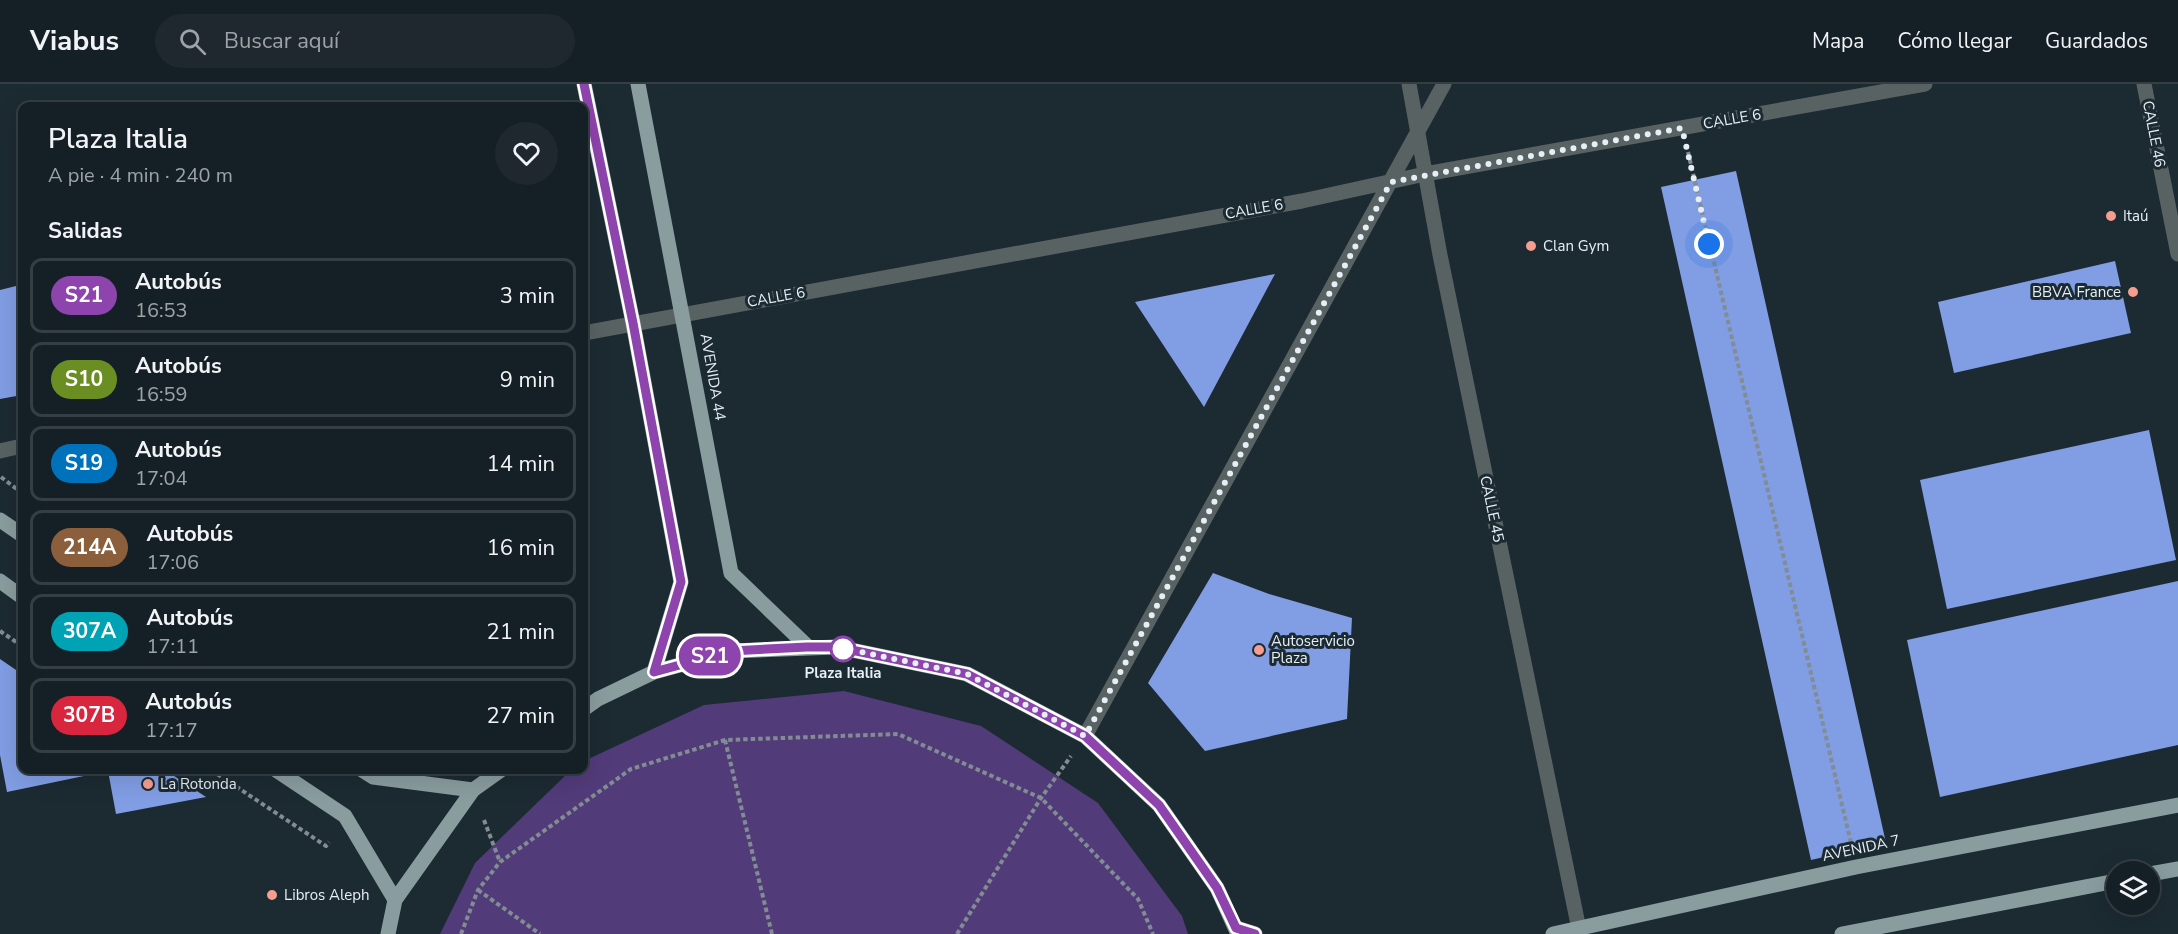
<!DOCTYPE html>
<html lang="es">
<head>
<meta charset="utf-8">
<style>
	:root { --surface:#152026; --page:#1e282e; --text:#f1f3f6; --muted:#9da3a7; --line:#343e43 }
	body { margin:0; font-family:"Nunito Sans",sans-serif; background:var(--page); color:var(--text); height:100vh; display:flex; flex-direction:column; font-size:22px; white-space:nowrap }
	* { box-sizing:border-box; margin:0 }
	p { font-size:20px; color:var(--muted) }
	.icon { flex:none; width:33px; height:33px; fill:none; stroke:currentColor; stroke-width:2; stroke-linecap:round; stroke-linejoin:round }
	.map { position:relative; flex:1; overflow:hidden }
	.panel { position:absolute; left:18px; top:18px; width:570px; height:672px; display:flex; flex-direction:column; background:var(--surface); border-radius:12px; box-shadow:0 6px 24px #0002,0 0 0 2px var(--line) }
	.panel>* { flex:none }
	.badge { padding:0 12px; border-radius:20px; font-size:21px; line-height:39px }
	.tools { position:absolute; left:2106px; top:777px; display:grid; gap:12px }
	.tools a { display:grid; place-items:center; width:54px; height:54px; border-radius:50%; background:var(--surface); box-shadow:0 6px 24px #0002,0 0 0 2px var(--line); font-size:30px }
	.you { position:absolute; width:30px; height:30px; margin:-15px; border:4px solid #fff; border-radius:50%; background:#1a73e8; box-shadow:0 0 0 9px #1a73e833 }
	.map>.badge { position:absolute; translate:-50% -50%; box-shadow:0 0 0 3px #fff }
	h2 { padding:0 30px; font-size:22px; line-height:54px }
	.round { display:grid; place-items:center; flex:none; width:63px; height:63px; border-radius:32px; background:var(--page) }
	.summary { display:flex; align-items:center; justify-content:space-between; height:102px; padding:0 30px }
	h1 { font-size:28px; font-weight:600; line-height:45px }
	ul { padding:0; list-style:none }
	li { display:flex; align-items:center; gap:18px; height:75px; margin:0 12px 9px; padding:0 18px; border:3px solid var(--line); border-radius:12px }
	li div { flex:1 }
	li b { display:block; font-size:22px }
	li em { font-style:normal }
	li .badge { min-width:66px; font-weight:700; text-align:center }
	header { display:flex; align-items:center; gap:36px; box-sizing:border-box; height:84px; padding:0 30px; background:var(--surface); border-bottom:2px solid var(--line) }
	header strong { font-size:28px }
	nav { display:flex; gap:33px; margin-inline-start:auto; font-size:21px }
	.search { width:420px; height:54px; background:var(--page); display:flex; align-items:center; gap:15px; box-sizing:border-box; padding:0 21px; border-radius:33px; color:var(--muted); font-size:22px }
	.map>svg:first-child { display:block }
	.green { fill:#513b79 }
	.building { fill:#819de3 }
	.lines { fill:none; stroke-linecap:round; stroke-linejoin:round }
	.path { stroke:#818c93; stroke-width:4; stroke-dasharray:4.5 3; stroke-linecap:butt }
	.street { stroke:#596263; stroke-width:15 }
	.primary { stroke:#899c9e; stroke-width:15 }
	.line-casing { stroke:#fff; stroke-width:14 }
	.line { stroke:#8e44ad; stroke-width:9 }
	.walk { stroke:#e6eff5; stroke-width:6; stroke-dasharray:0 10.8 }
	.poi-dot { fill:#f59d8e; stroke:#1c2a32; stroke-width:2 }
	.stop-dot { fill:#fff; stroke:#8e44ad; stroke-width:3 }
	.labels { text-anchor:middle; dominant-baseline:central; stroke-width:6; stroke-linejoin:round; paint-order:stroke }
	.street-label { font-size:15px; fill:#e6eff5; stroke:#1c2a32 }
	.poi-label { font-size:15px; fill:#e6eff5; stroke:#1c2a32; text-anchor:start }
	.stop-label { font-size:15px; font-weight:bold; fill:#e6eff5; stroke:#1c2a32 }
</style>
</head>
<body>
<header>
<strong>Viabus</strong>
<div class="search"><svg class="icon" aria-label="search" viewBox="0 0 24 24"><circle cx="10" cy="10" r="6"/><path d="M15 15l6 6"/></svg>Buscar aquí</div>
<nav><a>Mapa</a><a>Cómo llegar</a><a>Guardados</a></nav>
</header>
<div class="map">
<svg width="2178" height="850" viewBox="0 0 2178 850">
	<rect width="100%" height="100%" fill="#1c2a32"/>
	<!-- green -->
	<path class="green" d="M844 607 981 642 1098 719 1182 832 1188 850H440L475 779 571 686H584V677L704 621Z"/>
	<!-- building -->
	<path class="building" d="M1736 87 1886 759 1811 776 1661 103Z
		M2115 177 2131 249 1954 289 1938 218Z
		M1275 190 1204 323 1135 218Z
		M16 202 22 237V311L0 315V206Z
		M2149 346 2176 476 1947 525 1920 396Z
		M1213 489 1269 510 1352 534 1347 635 1205 667 1148 599Z
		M2178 497V661L1940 713 1907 556Z
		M0 575 22 590V686H165L206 713 116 730 108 687 7 708 0 671Z"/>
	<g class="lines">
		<!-- path -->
		<path class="path" d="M1688 68 1851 759
			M1 393 22 409
			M0 547 22 562
			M725 656 772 850
			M211 686 326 762 329 758
			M484 736 500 778
			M478 806 540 850
			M461 850 478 806 500 778 631 685 725 656 898 650 1041 714 1138 815 1153 850
			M957 850 1041 714 1071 672"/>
		<!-- street -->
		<path class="street" d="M1409 0 1440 171 1580 850
			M2144 0 2178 170
			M584 249 1302 117 1425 90 1925 0
			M0 367 22 362
			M1085 652 1444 0"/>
		<!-- primary -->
		<path class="primary" d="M584 0 633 239 681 498 654 588
			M638 0 731 489 808 563
			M0 436 22 451
			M0 497 22 513
			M584 625 598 615 654 588 731 567 837 563 967 590 1085 652 1159 721 1217 804 1238 850
			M276 686 345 732 395 816
			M362 686 373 693 473 706
			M2150 790 2178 785
			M1236 844 1255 850
			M388 850 395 816 473 706 501 686
			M1553 850 1856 783 2178 721
			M1842 850 2116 797"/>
	</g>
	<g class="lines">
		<!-- line casing -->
		<g class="line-casing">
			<path id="line" d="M584 0 633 239 681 498 654 588 731 567 807 563H837L967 590 1085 652 1159 721 1217 804 1236 844 1255 850"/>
		</g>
		<!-- line -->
		<use href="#line" class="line"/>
		<!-- walk -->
		<path class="walk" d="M843 565 837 563 967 590 1085 652 1391 98 1682 44 1709 160"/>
	</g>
	<!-- markers -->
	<g class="poi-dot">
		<circle cx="2111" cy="132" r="6"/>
		<circle cx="1531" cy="162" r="6"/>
		<circle cx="2133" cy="208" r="6"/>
		<circle cx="1259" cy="566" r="6"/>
		<circle cx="148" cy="700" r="6"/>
		<circle cx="272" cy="811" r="6"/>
	</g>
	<circle class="stop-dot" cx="843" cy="565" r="12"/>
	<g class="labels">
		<!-- street labels -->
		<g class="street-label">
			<text transform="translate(1732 35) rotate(-10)">CALLE 6</text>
			<text transform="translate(2154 50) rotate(79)">CALLE 46</text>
			<text transform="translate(1254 125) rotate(-10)">CALLE 6</text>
			<text transform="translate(776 213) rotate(-10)">CALLE 6</text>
			<text transform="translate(713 293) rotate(80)">AVENIDA 44</text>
			<text transform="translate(1492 425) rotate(78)">CALLE 45</text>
			<text transform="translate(1861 764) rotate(-12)">AVENIDA 7</text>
		</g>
		<!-- poi labels -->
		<g class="poi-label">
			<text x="2123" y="132">Itaú</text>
			<text x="1543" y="162">Clan Gym</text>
			<text x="2121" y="208" text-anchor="end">BBVA France</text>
			<text x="1271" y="557">Autoservicio<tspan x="1271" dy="17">Plaza</tspan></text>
			<text x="160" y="700">La Rotonda</text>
			<text x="284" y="811">Libros Aleph</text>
		</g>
		<!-- stop labels -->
		<g class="stop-label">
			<text x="843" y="589">Plaza Italia</text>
		</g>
	</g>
</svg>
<div class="tools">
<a><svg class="icon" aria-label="layers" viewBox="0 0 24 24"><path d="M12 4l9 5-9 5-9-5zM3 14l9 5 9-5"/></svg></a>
</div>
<div class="you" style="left:1709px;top:160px"></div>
<b class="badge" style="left:710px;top:572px;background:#8e44ad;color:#fff">S21</b>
<section class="panel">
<div class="summary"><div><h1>Plaza Italia</h1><p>A pie · 4 min · 240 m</p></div><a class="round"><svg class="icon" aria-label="heart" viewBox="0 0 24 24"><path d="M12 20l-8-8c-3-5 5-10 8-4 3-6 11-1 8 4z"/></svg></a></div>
<h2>Salidas</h2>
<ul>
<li><span class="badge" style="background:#8e44ad;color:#fff">S21</span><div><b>Autobús</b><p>16:53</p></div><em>3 min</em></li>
<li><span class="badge" style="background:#6b8e23;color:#fff">S10</span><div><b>Autobús</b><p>16:59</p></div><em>9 min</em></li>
<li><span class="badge" style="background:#0072bc;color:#fff">S19</span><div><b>Autobús</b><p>17:04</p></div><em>14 min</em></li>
<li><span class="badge" style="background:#8b5e3c;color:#fff">214A</span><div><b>Autobús</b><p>17:06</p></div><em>16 min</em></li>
<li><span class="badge" style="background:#00a3b4;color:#fff">307A</span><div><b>Autobús</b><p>17:11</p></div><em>21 min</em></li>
<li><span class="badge" style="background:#d7263d;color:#fff">307B</span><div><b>Autobús</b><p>17:17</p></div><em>27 min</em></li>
</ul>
</section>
</div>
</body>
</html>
